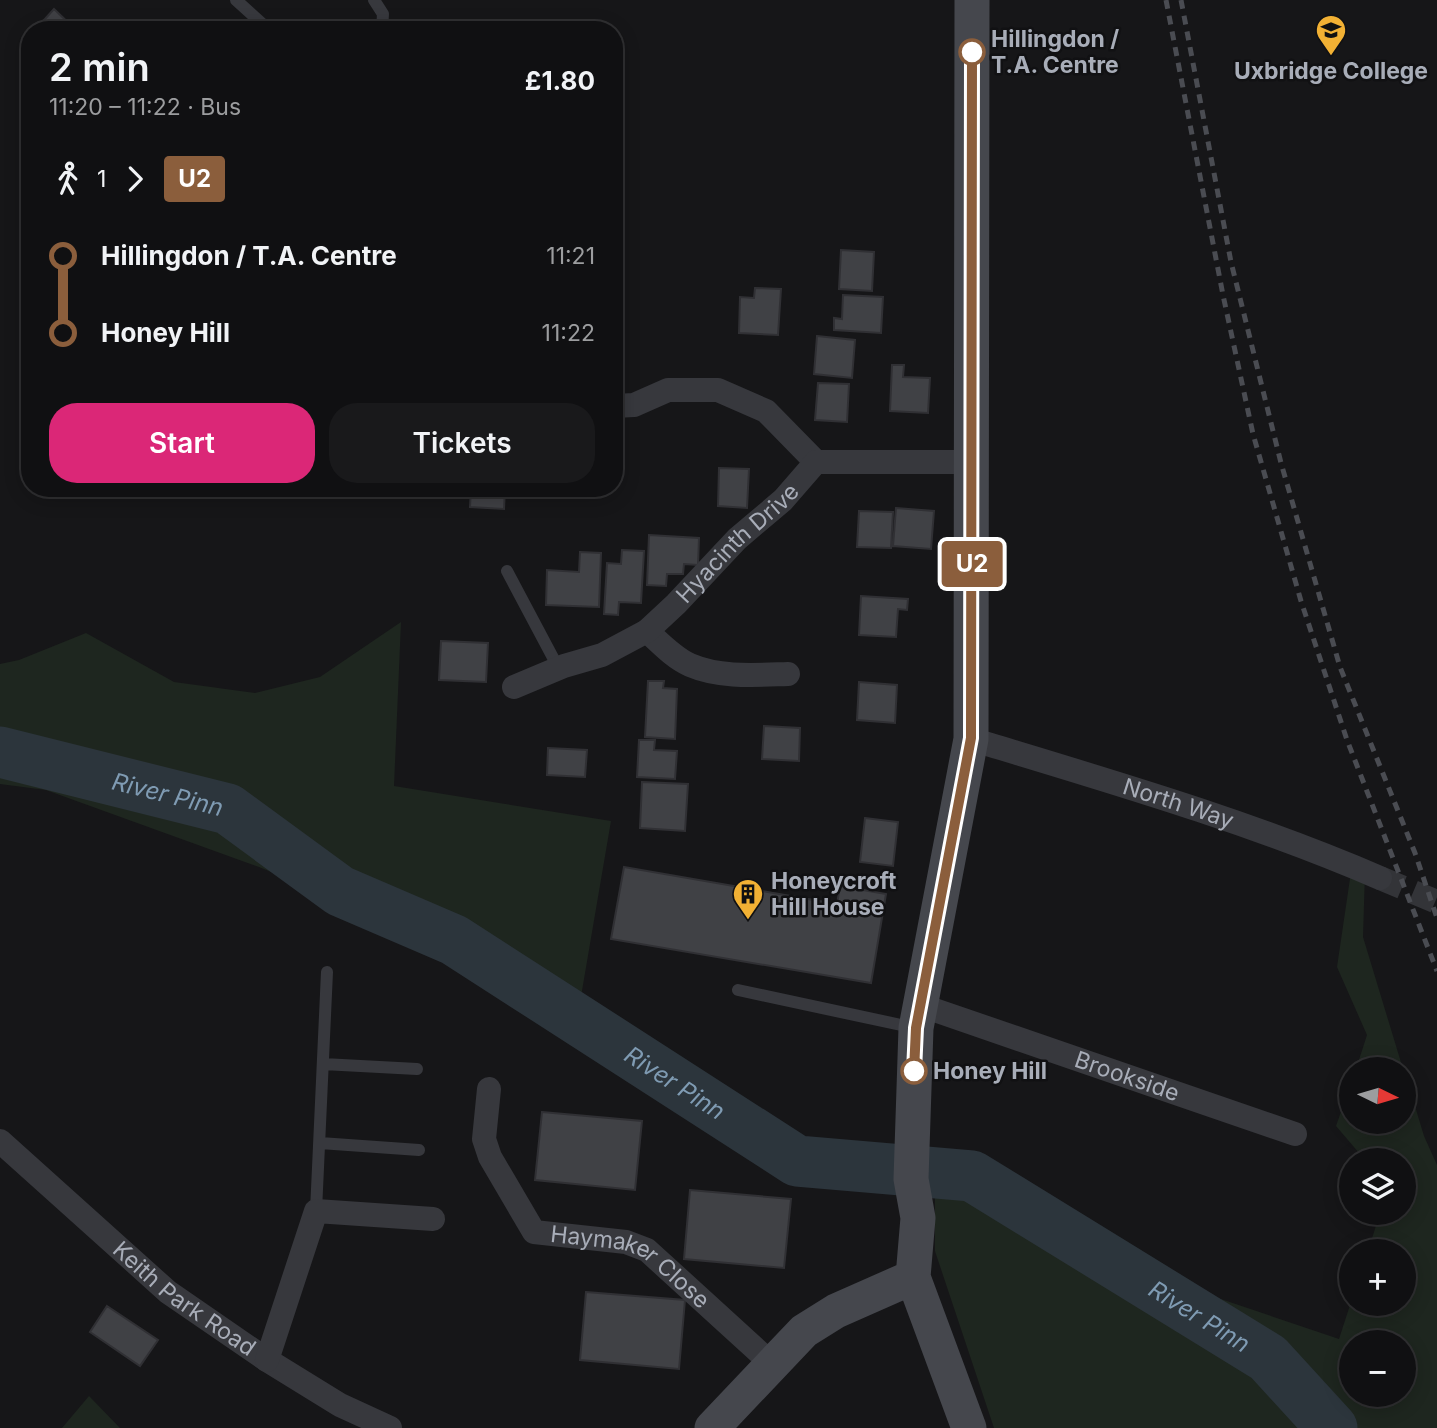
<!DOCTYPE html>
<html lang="en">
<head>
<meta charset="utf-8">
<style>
	:root { --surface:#101012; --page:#19191b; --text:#f1f3f6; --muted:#9c9d9f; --line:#303032; --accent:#db2777 }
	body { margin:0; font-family:Inter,sans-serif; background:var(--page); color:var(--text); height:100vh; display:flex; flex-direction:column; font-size:26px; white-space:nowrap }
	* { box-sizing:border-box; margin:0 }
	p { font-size:23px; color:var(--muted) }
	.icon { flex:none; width:38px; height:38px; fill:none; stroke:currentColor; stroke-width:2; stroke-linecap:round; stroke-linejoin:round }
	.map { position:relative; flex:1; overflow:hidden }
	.panel { position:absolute; left:21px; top:21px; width:602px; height:476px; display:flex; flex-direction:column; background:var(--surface); border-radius:28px; box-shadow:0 4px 18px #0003,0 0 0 2px var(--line) }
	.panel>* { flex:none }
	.badge { padding:0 14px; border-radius:5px; font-size:24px; line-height:46px }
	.needle { width:46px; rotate:95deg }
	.tools { position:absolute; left:1339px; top:1057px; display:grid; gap:14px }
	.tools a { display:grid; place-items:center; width:77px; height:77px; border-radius:50%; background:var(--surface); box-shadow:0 4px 18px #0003,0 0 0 2px var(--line); font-size:35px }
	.map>.badge { position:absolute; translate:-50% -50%; box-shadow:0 0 0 4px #fff }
	.legs { display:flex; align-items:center; gap:10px; height:77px; padding:0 28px; font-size:23px }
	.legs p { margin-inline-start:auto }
	.headline { display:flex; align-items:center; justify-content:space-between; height:119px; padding:0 28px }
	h1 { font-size:38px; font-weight:600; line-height:52px }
	.cta { display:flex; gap:14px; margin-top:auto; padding:14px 28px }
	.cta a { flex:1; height:80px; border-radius:28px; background:var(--accent); color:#fff; font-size:28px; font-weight:600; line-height:80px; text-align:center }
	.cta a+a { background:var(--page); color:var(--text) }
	ul { padding:0 28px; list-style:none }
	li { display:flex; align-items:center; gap:24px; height:77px; font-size:26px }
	li i { display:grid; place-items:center; width:10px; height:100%; margin:0 9px; background:currentColor }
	li i::after { content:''; width:18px; height:18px; margin:-9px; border:5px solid; border-radius:50%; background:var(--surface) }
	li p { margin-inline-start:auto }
	li:first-child i { background:linear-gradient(#0000 50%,currentColor 0) }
	li:last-child i { background:linear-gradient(currentColor 50%,#0000 0) }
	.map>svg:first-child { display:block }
	.green { fill:#1e261f; fill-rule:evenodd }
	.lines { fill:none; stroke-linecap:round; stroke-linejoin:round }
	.river { stroke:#2c353c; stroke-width:51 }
	.building { fill:#404145; stroke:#303034; stroke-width:2 }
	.street-tunnel { stroke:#333438; stroke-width:24; stroke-dasharray:24 12; stroke-linecap:butt }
	.lane { stroke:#37383d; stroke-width:12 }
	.street { stroke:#37383d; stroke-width:24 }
	.secondary { stroke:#45474d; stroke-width:35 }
	.rail { stroke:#4a4c52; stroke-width:5; stroke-dasharray:9 7; stroke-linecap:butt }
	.line-1-casing { stroke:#fff; stroke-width:16 }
	.line-1 { stroke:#8b5e3c; stroke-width:10 }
	.stop-1-dot { fill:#fff; stroke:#8b5e3c; stroke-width:3.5 }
	.labels { text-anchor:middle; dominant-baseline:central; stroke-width:5; stroke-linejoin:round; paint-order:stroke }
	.stop-label { font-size:23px; font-weight:bold; fill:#a8adb8; stroke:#111113; text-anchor:start }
	.poi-label { font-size:23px; font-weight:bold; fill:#a8adb8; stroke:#111113 }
	.street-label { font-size:23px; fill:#a8adb8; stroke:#111113 }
	.water-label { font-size:24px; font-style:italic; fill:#7f9bb3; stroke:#111113 }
</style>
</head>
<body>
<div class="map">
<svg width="1437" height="1428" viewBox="0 0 1437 1428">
	<rect width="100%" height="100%" fill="#161618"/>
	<!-- green -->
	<path class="green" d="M401 622 394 786 611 821 577 1020 444 942 259 867 46 790 0 784V664L19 660 86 633 174 682 255 693 320 677Z
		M1352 865 1365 871 1363 937 1403 1069H1356L1367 1035 1337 967Z
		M1404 1070 1424 1136 1437 1165V1428H994L935 1251V1153L1114 1263 1339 1339 1351 1302 1404 1304V1251H1368L1380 1213H1404V1160H1365L1336 1126 1351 1083V1122H1404ZM1351 1342H1404V1395H1351Z
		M89 1396 120 1428H62Z"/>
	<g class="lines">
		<!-- river -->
		<path class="river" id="s1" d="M0 752 228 809 340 891 454 940 797 1161 972 1176 1268 1358 1332 1428"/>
	</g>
	<!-- building -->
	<path class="building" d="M54 9 76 30H35Z
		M841 250 874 252 872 291 839 289Z
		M755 288 781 289 778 335 739 333 740 297 754 298Z
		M843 295 883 297 881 333 834 330V318L842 319Z
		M817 336 855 340 852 378 814 374Z
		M892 365H904L903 377 930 378 928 413 890 411Z
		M818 383 849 384 847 422 815 420Z
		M719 468 749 469 747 508 718 506Z
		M471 488H505L504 509 470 507Z
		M896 508 934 511 931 549 893 546Z
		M859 511 893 512 891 548 857 547Z
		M649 535 699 538 698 565 684 564 683 574H667L666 586 647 585Z
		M622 550 644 551 641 603 619 602 618 615 604 614 607 563 621 564Z
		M580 552 601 553 599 607 546 605 547 570 579 572Z
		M861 596 908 599 907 610 898 609 896 637 859 635Z
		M441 641 488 643 486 682 439 680Z
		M648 681H664L663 688 677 689 675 739 645 737Z
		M859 682 897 685 895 723 857 720Z
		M764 726 800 728 799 761 762 759Z
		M639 740H655L654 750 677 751 675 779 637 777Z
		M548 748 587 750 585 777 547 775Z
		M642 782 688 784 685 831 640 828Z
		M865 818 898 822 893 866 860 862Z
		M624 867 837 904 840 886 886 894 871 983 611 939Z
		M542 1112 642 1121 635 1190 535 1180Z
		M690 1190 791 1199 784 1268 684 1259Z
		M586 1292 685 1300 679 1369 580 1360Z
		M107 1306 158 1340 140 1366 90 1332Z"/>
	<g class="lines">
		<!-- street-tunnel -->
		<path class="street-tunnel" d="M1380 878 1437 902"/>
		<!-- lane -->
		<path class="lane" d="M236 0 269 30
			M374 0 383 14 382 30
			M507 571 559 669
			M738 990 915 1028
			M323 1064 417 1069
			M320 1143 419 1150
			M316 1211 327 972"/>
		<!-- street -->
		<g class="street">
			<path d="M614 406 634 405 668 390H718L766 411 816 462"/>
			<path d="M647 631C660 643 674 658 690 665 720 678 756 675 788 674"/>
			<path id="s2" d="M514 687 564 666 602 655 647 631 676 604 737 539 783 500 816 462H973"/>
			<path id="s3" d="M971 739C1109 781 1248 821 1380 878"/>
			<path id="s4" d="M920 1005 1295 1134"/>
			<path id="s5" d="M489 1089 484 1139 490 1157 534 1232 626 1242 647 1250 772 1364"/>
			<path id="s6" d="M0 1141 168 1292 267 1360 340 1405 390 1428"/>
			<path d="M267 1360 316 1211 433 1219"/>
		</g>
		<!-- secondary -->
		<path class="secondary" d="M712 1428 804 1331 836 1311 913 1277
			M969 1428 913 1277 918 1218 911 1179 916 1028 971 739 972 0"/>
		<!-- rail -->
		<path class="rail" d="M1166 0 1223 295 1253 434 1301 601 1347 740 1437 971
			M1181 0 1231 262 1281 463 1340 667 1415 853 1437 918"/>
	</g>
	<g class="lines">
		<!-- line-1 casing -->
		<g class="line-1-casing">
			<path id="line-1" d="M914 1071 916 1028 971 738 972 52"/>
		</g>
		<!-- line-1 -->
		<use href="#line-1" class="line-1"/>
	</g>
	<!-- icons -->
	<defs>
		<g id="university-pin" transform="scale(1.575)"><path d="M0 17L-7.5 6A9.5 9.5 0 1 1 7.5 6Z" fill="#f2b134" stroke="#111113"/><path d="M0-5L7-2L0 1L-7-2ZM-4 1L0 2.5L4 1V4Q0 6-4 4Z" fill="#111"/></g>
		<g id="building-pin" transform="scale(1.575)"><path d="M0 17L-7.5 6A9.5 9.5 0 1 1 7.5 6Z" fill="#f2b134" stroke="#111113"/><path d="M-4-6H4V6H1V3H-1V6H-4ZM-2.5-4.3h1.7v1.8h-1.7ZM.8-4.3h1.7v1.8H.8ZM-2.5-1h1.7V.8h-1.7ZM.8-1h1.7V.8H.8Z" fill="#111"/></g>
	</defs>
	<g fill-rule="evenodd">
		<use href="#university-pin" x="1331" y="30"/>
		<use href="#building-pin" x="748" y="894"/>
	</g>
	<!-- markers -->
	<g class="stop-1-dot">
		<circle cx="972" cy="52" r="12"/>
		<circle cx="914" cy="1071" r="12"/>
	</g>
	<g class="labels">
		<!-- stop labels -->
		<g class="stop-label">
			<text x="991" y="39">Hillingdon /<tspan x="991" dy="26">T.A. Centre</tspan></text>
			<text x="933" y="1071">Honey Hill</text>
		</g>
		<!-- poi labels -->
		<g class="poi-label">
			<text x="1331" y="71">Uxbridge College</text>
			<text x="771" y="881" text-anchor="start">Honeycroft<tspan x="771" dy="26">Hill House</tspan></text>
		</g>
		<!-- street labels -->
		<g class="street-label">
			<text stroke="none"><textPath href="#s2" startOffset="271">Hyacinth Drive</textPath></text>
			<text stroke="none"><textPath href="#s3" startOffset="217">North Way</textPath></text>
			<text stroke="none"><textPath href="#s4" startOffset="219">Brookside</textPath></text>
			<text stroke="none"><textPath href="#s5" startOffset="262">Haymaker Close</textPath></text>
			<text stroke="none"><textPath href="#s6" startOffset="243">Keith Park Road</textPath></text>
		</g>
		<!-- water labels -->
		<g class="water-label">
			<text stroke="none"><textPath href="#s1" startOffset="173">River Pinn</textPath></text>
			<text stroke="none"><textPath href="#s1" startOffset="761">River Pinn</textPath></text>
			<text stroke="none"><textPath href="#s1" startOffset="1349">River Pinn</textPath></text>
		</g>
	</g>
</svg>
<div class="tools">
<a><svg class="needle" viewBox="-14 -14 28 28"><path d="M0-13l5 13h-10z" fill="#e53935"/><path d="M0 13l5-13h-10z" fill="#9c9d9f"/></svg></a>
<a><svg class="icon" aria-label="layers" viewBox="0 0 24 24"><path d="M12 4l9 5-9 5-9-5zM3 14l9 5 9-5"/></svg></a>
<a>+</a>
<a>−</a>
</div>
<b class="badge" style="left:972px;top:564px;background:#8b5e3c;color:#fff">U2</b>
<section class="panel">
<div class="headline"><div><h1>2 min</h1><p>11:20 – 11:22 · Bus</p></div><b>£1.80</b></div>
<div class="legs"><svg class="icon" aria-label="walk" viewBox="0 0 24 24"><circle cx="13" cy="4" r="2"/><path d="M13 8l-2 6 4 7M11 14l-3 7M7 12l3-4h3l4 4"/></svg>1<svg class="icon" aria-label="forward" viewBox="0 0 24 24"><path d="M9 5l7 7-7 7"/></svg><b class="badge" style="background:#8b5e3c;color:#fff">U2</b></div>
<ul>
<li><i style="color:#8b5e3c"></i><b>Hillingdon / T.A. Centre</b><p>11:21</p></li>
<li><i style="color:#8b5e3c"></i><b>Honey Hill</b><p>11:22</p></li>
</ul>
<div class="cta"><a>Start</a><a>Tickets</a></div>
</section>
</div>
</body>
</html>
